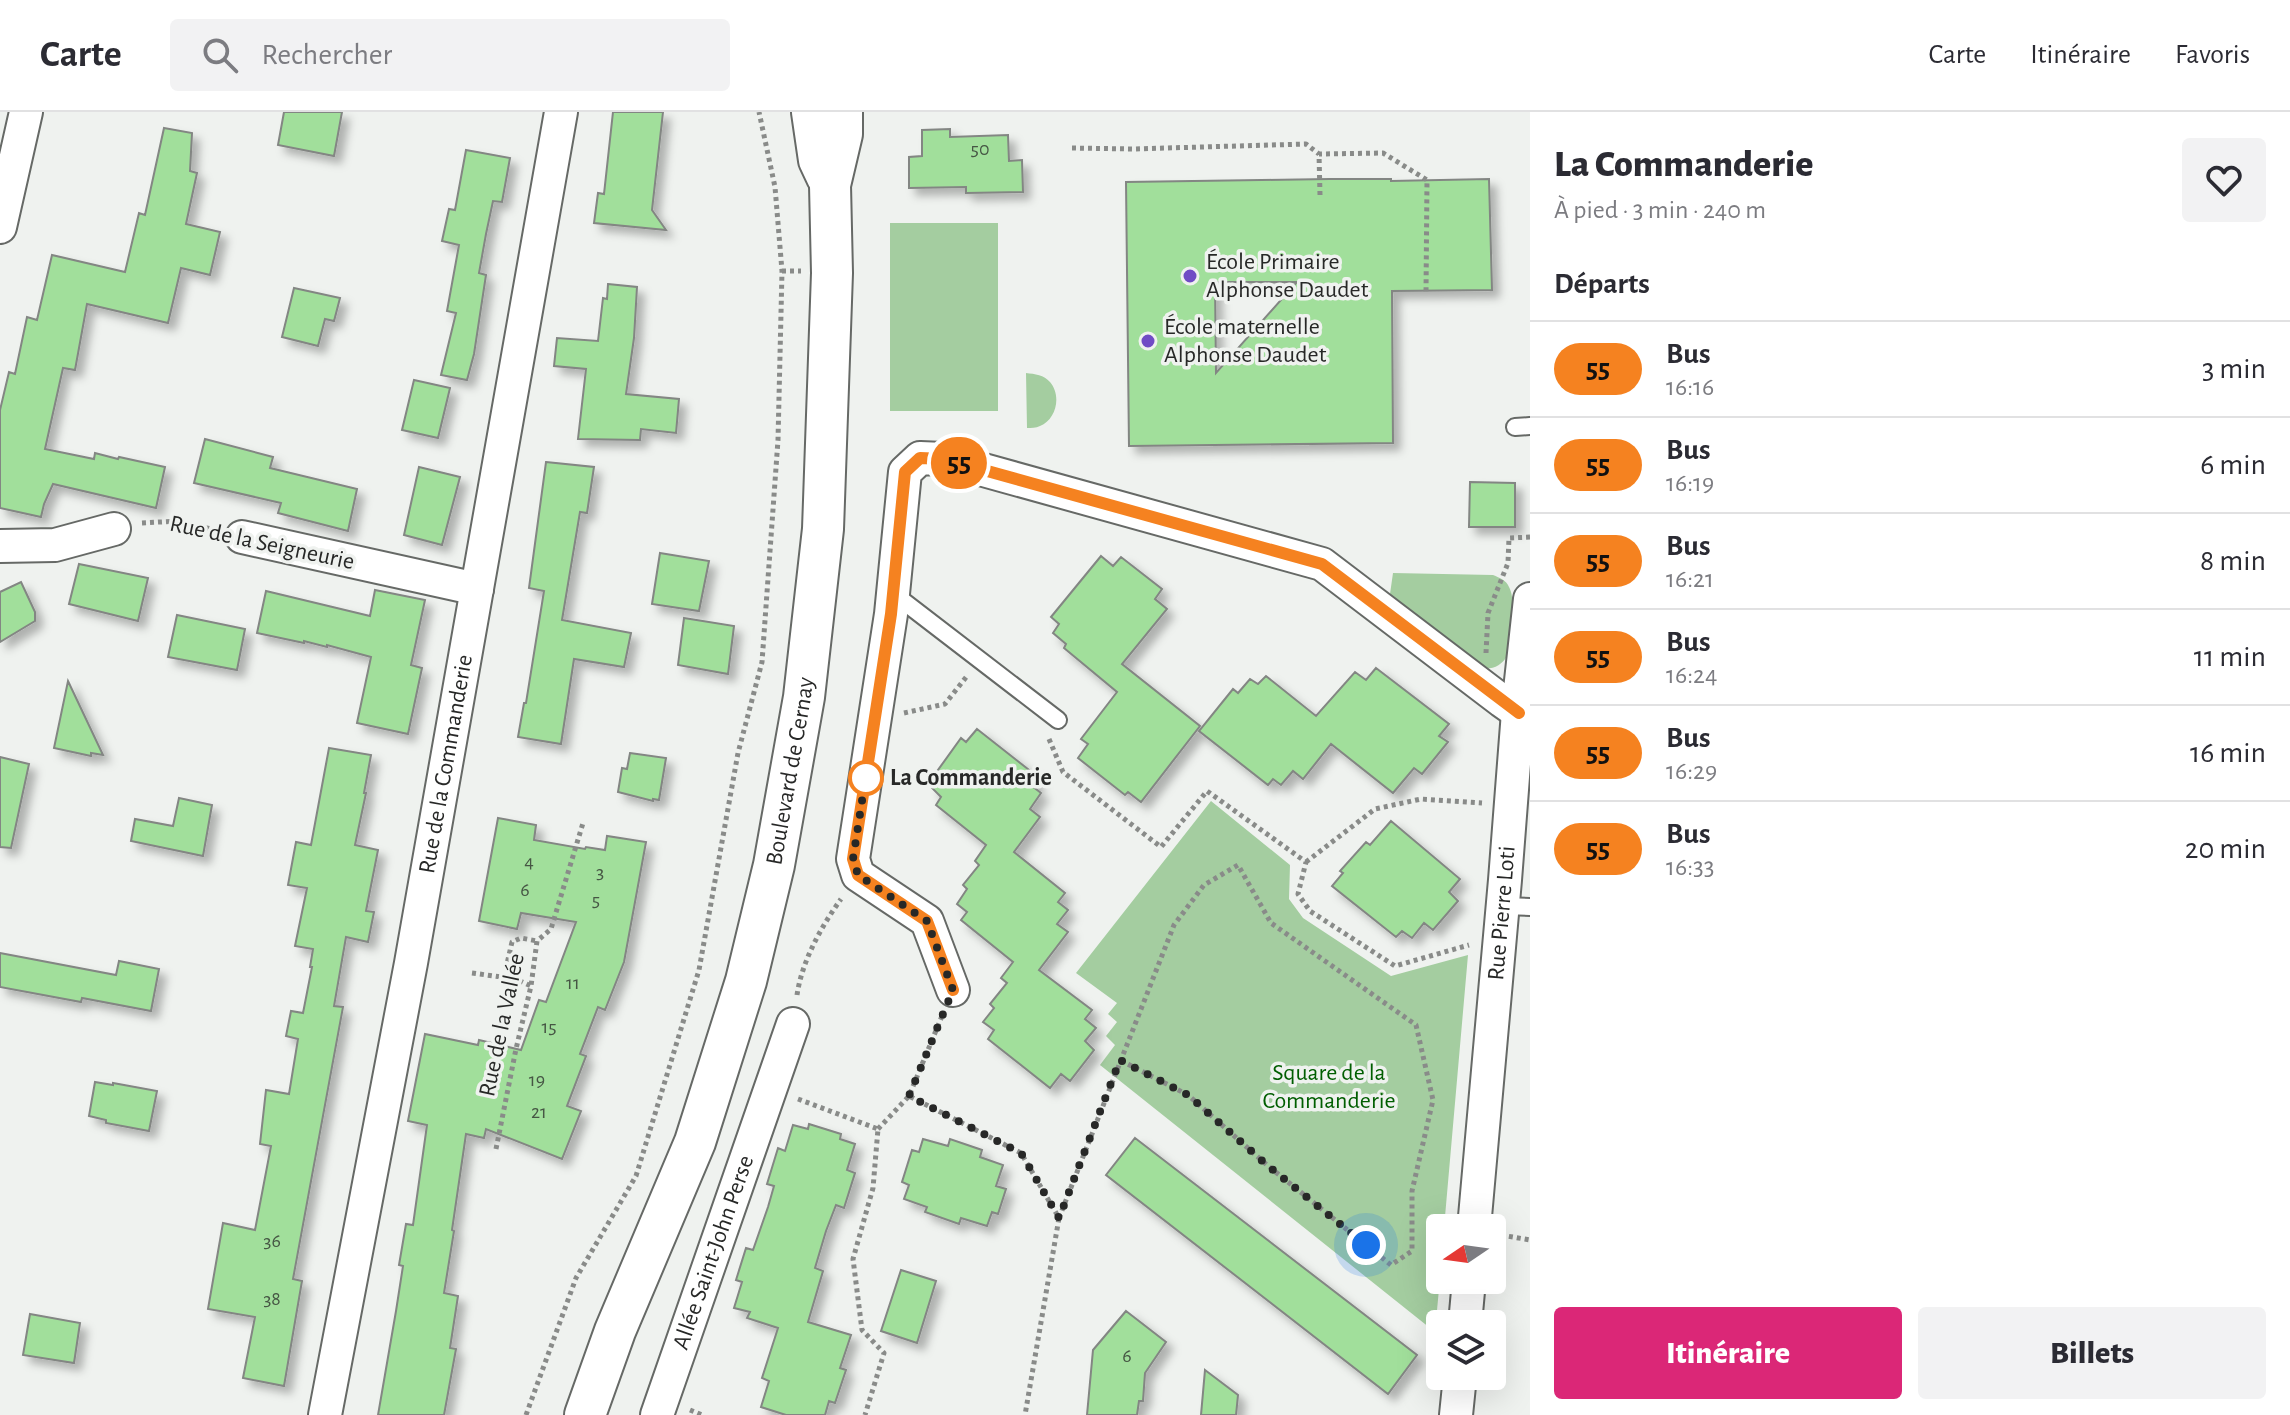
<!DOCTYPE html>
<html lang="fr">
<head>
<meta charset="utf-8">
<style>
	:root { --surface:#fff; --page:#f2f2f3; --text:#2b2b33; --muted:#7c7c81; --line:#e1e1e2; --accent:#db2777 }
	body { margin:0; font-family:"Alegreya Sans",sans-serif; background:var(--page); color:var(--text); height:100vh; display:flex; flex-direction:column; font-size:30px; white-space:nowrap }
	* { box-sizing:border-box; margin:0 }
	p { font-size:26px; color:var(--muted) }
	.icon { flex:none; width:44px; height:44px; fill:none; stroke:currentColor; stroke-width:2; stroke-linecap:round; stroke-linejoin:round }
	.map { position:relative; flex:1; overflow:hidden }
	.panel { display:flex; flex-direction:column; background:var(--surface); width:760px }
	.panel>* { flex:none }
	.badge { padding:0 16px; border-radius:26px; font-size:28px; line-height:52px }
	.needle { width:52px; rotate:257deg }
	.controls { position:absolute; left:1426px; top:1102px; display:grid; gap:16px }
	.controls a { display:grid; place-items:center; width:80px; height:80px; border-radius:8px; background:var(--surface); box-shadow:0 8px 32px #0002; font-size:40px }
	.you { position:absolute; width:40px; height:40px; margin:-20px; border:6px solid #fff; border-radius:50%; background:#1a73e8; box-shadow:0 0 0 12px #1a73e833 }
	.map>.badge { position:absolute; translate:-50% -50%; box-shadow:0 0 0 4px #fff }
	h2 { padding:0 24px; font-size:30px; line-height:72px }
	.round { display:grid; place-items:center; flex:none; width:84px; height:84px; border-radius:8px; background:var(--page) }
	.overview { display:flex; align-items:center; justify-content:space-between; height:136px; padding:0 24px }
	h1 { font-size:38px; font-weight:800; line-height:60px }
	.primary-button { display:flex; gap:16px; margin-top:auto; padding:16px 24px }
	.primary-button a { flex:1; height:92px; border-radius:8px; background:var(--accent); color:#fff; font-size:32px; font-weight:800; line-height:92px; text-align:center }
	.primary-button a+a { background:var(--page); color:var(--text) }
	ul { padding:0; list-style:none }
	li { display:flex; align-items:center; gap:24px; height:96px; padding:0 24px; border-top:2px solid var(--line) }
	li div { flex:1 }
	li b { display:block; font-size:30px }
	li em { font-style:normal }
	li .badge { min-width:88px; font-weight:700; text-align:center }
	header { display:flex; align-items:center; gap:48px; box-sizing:border-box; height:112px; padding:0 40px; background:var(--surface); border-bottom:2px solid var(--line) }
	header strong { font-size:38px }
	nav { display:flex; gap:44px; margin-inline-start:auto; font-size:28px }
	.search { width:560px; height:72px; background:var(--page); display:flex; align-items:center; gap:20px; box-sizing:border-box; padding:0 28px; border-radius:8px; color:var(--muted); font-size:30px }
	main { display:flex; flex:1; min-height:0 }
	.map>svg:first-child { display:block }
	.green { fill:#a4cda0 }
	.building { fill:#a1df9b; stroke:#838683; stroke-width:2; fill-rule:evenodd; filter:url(#shadow) }
	.lines { fill:none; stroke-linecap:round; stroke-linejoin:round }
	.service-casing { stroke:#666966; stroke-width:20 }
	.minor-casing { stroke:#666966; stroke-width:36 }
	.tertiary-casing { stroke:#666966; stroke-width:44 }
	.path { stroke:#898b89; stroke-width:5; stroke-dasharray:4 4; stroke-linecap:butt }
	.service { stroke:#fff; stroke-width:16 }
	.minor { stroke:#fff; stroke-width:32 }
	.tertiary { stroke:#fff; stroke-width:40 }
	.line-casing { stroke:#fff; stroke-width:18 }
	.line { stroke:#f58220; stroke-width:12 }
	.walk { stroke:#272827; stroke-width:8; stroke-dasharray:0 14.4 }
	.poi-dot { fill:#704cc5; stroke:#eff2ef; stroke-width:3 }
	.stop-dot { fill:#fff; stroke:#f58220; stroke-width:4 }
	.labels { text-anchor:middle; dominant-baseline:central; stroke-width:7; stroke-linejoin:round; paint-order:stroke }
	.number-label { font-size:20px; fill:#465644 }
	.poi-label { font-size:24px; fill:#272827; stroke:#eff2ef; text-anchor:start }
	.street-label { font-size:24px; fill:#272827; stroke:#eff2ef }
	.stop-label { font-size:24px; font-weight:bold; fill:#272827; stroke:#eff2ef; text-anchor:start }
	.park-label { font-size:24px; fill:#015e01; stroke:#eff2ef }
</style>
</head>
<body>
<header>
<strong>Carte</strong>
<div class="search"><svg class="icon" aria-label="search" viewBox="0 0 24 24"><circle cx="10" cy="10" r="6"/><path d="M15 15l6 6"/></svg>Rechercher</div>
<nav><a>Carte</a><a>Itinéraire</a><a>Favoris</a></nav>
</header>
<main>
<div class="map">
<svg width="1530" height="1303" viewBox="0 0 1530 1303">
	<defs>
		<filter id="shadow"><feDropShadow dx="7" dy="7" stdDeviation="4" flood-color="#0004"/></filter>
	</defs>
	<rect width="100%" height="100%" fill="#eff2ef"/>
	<!-- green -->
	<path class="green" d="M890 111H998V299H890Z
		M1026 261C1035 262 1044 263 1050 270 1062 284 1056 308 1040 314 1036 316 1031 316 1027 316Z
		M1393 461 1493 463C1500 466 1506 468 1509 475 1517 489 1510 526 1508 543 1501 554 1493 558 1480 556L1389 489Z
		M1211 689 1290 753 1289 787 1303 806 1391 864 1468 843 1444 1116H1440V1166L1435 1220 1100 953 1115 933 1106 924 1117 910 1108 902 1117 891 1076 861Z"/>
	<!-- building -->
	<path class="building" d="M284 0H342L334 44 278 33Z
		M613 0H663L652 98 666 118 594 111 598 81 604 82Z
		M164 16 192 21 190 59 197 61 186 112 220 120 210 163 181 156 168 211 87 192 75 258 63 256 45 337 94 347 95 341 118 347 119 345 165 355 156 396 53 372 44 392 41 405 0 396V298L9 260 15 262 27 205 37 208 52 143 125 160 139 101 145 103Z
		M950 17V25L1008 23 1009 49 1022 48 1023 80 966 81V75L909 76V45L922 44V18Z
		M466 38 510 46 502 90 493 89 486 122 479 161 486 163 474 242 467 268 441 263 456 201 447 199 459 133 442 129 449 97 455 98Z
		M1330 67H1391V69L1489 67 1492 178 1392 179 1393 331 1129 334 1126 70ZM1215 170H1297L1216 261Z
		M608 172 637 175 634 226 626 282 679 287 676 321 641 317 640 328 578 327 586 257 554 254 557 226 598 229 603 186 607 187Z
		M294 176 340 186 334 209 325 207 318 234 282 225Z
		M414 268 450 276 438 326 402 318Z
		M205 327 273 345 270 356 357 377 348 419 278 401 281 391 194 371Z
		M546 350 594 355 587 401 580 400 562 508 631 521 624 555 574 547 561 632 518 625 524 591H526L544 479 529 476Z
		M419 355 460 365 442 433 404 423Z
		M1470 370 1515 371V415H1469Z
		M660 441 709 449 699 499 652 492Z
		M1101 444 1113 454 1121 445 1162 477 1155 487 1167 497 1122 552 1200 614 1141 690 1128 680 1125 683 1078 646 1088 632 1081 627 1117 580 1064 536 1066 532 1053 521 1059 512 1051 505Z
		M79 452 148 466 138 509 69 492Z
		M21 470 35 500V509L0 530V480Z
		M375 478 425 488 411 553 422 556 408 622 357 611 371 545 327 533V535L304 529V531L257 521 266 479 370 504Z
		M177 503 245 517 237 558 168 545Z
		M684 506 734 514 728 562 678 553Z
		M1376 556 1449 612 1439 624 1448 630 1422 662 1414 656 1393 681 1331 632 1303 667 1293 659 1281 673 1273 667 1268 673 1199 619 1233 577 1238 581 1250 567 1258 572 1266 564 1316 604 1355 560 1366 568Z
		M68 569 103 643 91 641V644L54 636Z
		M977 617 1038 665 1032 674 1041 681 1030 697 1040 705 1014 740 1065 781 1058 790 1068 798 1057 812 1068 820 1039 858 1092 898 1085 907 1096 916 1085 929 1094 938 1070 969 1061 962 1050 976 988 927 994 918 983 910 994 896 990 892 1007 871 1001 866 1013 850 961 808 967 800 957 792 967 777 963 773 979 753 975 749 986 733 936 693 941 685 932 676 942 662 938 658 961 626 966 630Z
		M329 636 371 643 364 681H366L355 733 378 738 366 799 374 800 368 830 346 825 334 894 343 895 293 1167 302 1169 284 1274 243 1266 255 1205 208 1197 223 1111 255 1118 271 1034 260 1032 266 978 289 982 298 927 286 924 291 899 303 901 312 855H310L313 837 295 834 307 776 288 773 296 730 311 733Z
		M630 641 666 646 659 688 653 687V689L618 680 622 656 627 657Z
		M0 645 29 652 11 736 0 735Z
		M179 686 212 693 203 744 131 729 135 707 173 714Z
		M498 706 536 713 534 728 585 737 586 735 605 738 607 724 646 730 624 850 605 898 598 895 580 942 586 944 567 994 581 999 562 1047 486 1017 484 1026 466 1022 452 1118 454 1119 444 1181 458 1184 450 1236 456 1237 444 1303H378L396 1199 403 1154 399 1153 406 1112 413 1113 427 1013 408 1009 425 922 478 933 479 928 521 938 539 888 546 890 576 810 521 801 517 817 479 809Z
		M1391 709 1460 767 1449 780 1458 789 1433 818 1424 811 1412 826 1402 819 1396 825 1332 774 1343 761 1340 759 1366 730 1370 733Z
		M0 841 116 863 119 849 159 857 151 899 82 886 81 890 0 875Z
		M95 970 113 973V971L157 979 149 1019 106 1011V1008L89 1004Z
		M809 1012 841 1022 840 1027 855 1032 847 1058 855 1061 844 1096 836 1093 826 1119 815 1156 823 1159 808 1210 851 1223 840 1256 846 1258 835 1291 829 1289 825 1303H786L761 1295 769 1269 762 1266 778 1216 747 1206 750 1200 734 1196 742 1170 736 1168 746 1136 753 1138 768 1095 774 1074 767 1072 778 1036 785 1039 793 1013 808 1017Z
		M1135 1026 1417 1243 1388 1282 1106 1063Z
		M923 1027 948 1034 950 1027 982 1038 980 1045 1003 1053 996 1074 1006 1077 998 1102 992 1100 987 1114 961 1106 959 1112 925 1100 927 1095 904 1087 909 1073 902 1070 912 1038 919 1040Z
		M901 1158 936 1169 917 1231 881 1219Z
		M1126 1199 1166 1230 1145 1261 1143 1289H1139L1137 1303H1087L1093 1238Z
		M30 1202 80 1211 74 1251 23 1243Z
		M1205 1258 1238 1283 1236 1303H1201Z"/>
	<g class="lines">
		<!-- service casing -->
		<g class="service-casing">
			<path id="service" d="M1515 315 1530 314
				M894 482 1058 608
				M1503 794 1530 795"/>
		</g>
		<!-- minor casing -->
		<g class="minor-casing">
			<g id="minor">
				<path d="M0 115 26 0"/>
				<path d="M242 425 477 477"/>
				<path d="M0 434 55 433 114 417"/>
				<path d="M953 878 927 809 858 763 853 747 891 502 905 360 920 346 944 347 1322 452 1502 589 1519 601 1530 602"/>
				<path id="s1" d="M1474 1116 1505 768 1519 587 1530 487"/>
				<path d="M1465 1212 1469 1168"/>
				<path id="s2" d="M325 1303 411 851 561 0"/>
				<path id="s3" d="M657 1303 793 912"/>
				<path d="M1456 1303 1460 1264"/>
			</g>
		</g>
		<!-- tertiary casing -->
		<g class="tertiary-casing">
			<g id="tertiary">
				<path d="M812 0 819 48 827 65"/>
				<path id="s4" d="M585 1303 615 1219 695 1030 746 869 774 753 804 585 823 417 832 161 830 73 842 22V0"/>
			</g>
		</g>
		<!-- path -->
		<path class="path" d="M1072 36 1132 37 1306 32 1319 42
			M1320 83 1319 42 1383 41 1427 68 1426 181
			M782 159H801
			M142 411 178 409 215 418
			M1486 541 1488 501 1508 451 1509 426 1530 425
			M904 601 945 592 967 564
			M1049 627 1063 660 1161 735 1207 679 1306 750 1298 782 1310 799 1395 854 1469 833
			M1306 750 1375 697 1421 687 1482 691
			M472 861 516 867 531 874
			M504 865 512 830 521 826 537 829
			M797 883C802 849 821 815 841 787
			M942 904 909 984 1021 1041 1059 1106 1025 1303
			M798 987 878 1017 873 1076 853 1147 862 1218 884 1241 865 1303
			M878 1017 909 984
			M496 1037 516 937 531 874 537 829 551 817 583 711
			M1059 1106 1174 813 1204 773 1238 753 1271 811 1416 913 1433 988 1412 1079V1139L1391 1153 1267 1053 1188 983 1120 948
			M1501 1123 1530 1128
			M690 1298 702 1303
			M526 1303 576 1166 636 1064 699 858 738 641 762 550 778 328 782 159 775 75 759 0"/>
		<!-- service -->
		<use href="#service" class="service"/>
		<!-- minor -->
		<use href="#minor" class="minor"/>
		<!-- tertiary -->
		<use href="#tertiary" class="tertiary"/>
	</g>
	<g class="lines">
		<!-- line casing -->
		<g class="line-casing">
			<path id="line" d="M953 878 927 809 858 763 853 747 891 502 905 360 920 346 944 347 1322 452 1519 601"/>
		</g>
		<!-- line -->
		<use href="#line" class="line"/>
		<!-- walk -->
		<path class="walk" d="M866 666V663L853 747 858 763 927 809 953 878 909 984 1021 1041 1059 1106 1120 948 1188 983 1267 1053 1366 1133"/>
	</g>
	<!-- markers -->
	<g class="poi-dot">
		<circle cx="1190" cy="164" r="8"/>
		<circle cx="1148" cy="229" r="8"/>
	</g>
	<circle class="stop-dot" cx="866" cy="666" r="16"/>
	<g class="labels">
		<!-- number labels -->
		<g class="number-label">
			<text x="980" y="37">50</text>
			<text x="529" y="750">4</text>
			<text x="600" y="760">3</text>
			<text x="525" y="778">6</text>
			<text x="596" y="788">5</text>
			<text x="573" y="871">11</text>
			<text x="549" y="915">15</text>
			<text x="537" y="968">19</text>
			<text x="539" y="1000">21</text>
			<text x="272" y="1129">36</text>
			<text x="272" y="1187">38</text>
			<text x="1127" y="1244">6</text>
		</g>
		<!-- poi labels -->
		<g class="poi-label">
			<text x="1206" y="150">École Primaire<tspan x="1206" dy="28">Alphonse Daudet</tspan></text>
			<text x="1164" y="215">École maternelle<tspan x="1164" dy="28">Alphonse Daudet</tspan></text>
		</g>
		<!-- street labels -->
		<g class="street-label">
			<text transform="translate(262 431) rotate(12)">Rue de la Seigneurie</text>
			<text stroke="none"><textPath href="#s2" startOffset="662">Rue de la Commanderie</textPath></text>
			<text stroke="none"><textPath href="#s4" startOffset="678">Boulevard de Cernay</textPath></text>
			<text stroke="none"><textPath href="#s1" startOffset="316">Rue Pierre Loti</textPath></text>
			<text transform="translate(502 913) rotate(-78)">Rue de la Vallée</text>
			<text stroke="none"><textPath href="#s3" startOffset="172">Allée Saint-John Perse</textPath></text>
		</g>
		<!-- stop labels -->
		<g class="stop-label">
			<text x="890" y="666">La Commanderie</text>
		</g>
		<!-- park labels -->
		<g class="park-label">
			<text x="1329" y="961">Square de la<tspan x="1329" dy="28">Commanderie</tspan></text>
		</g>
	</g>
</svg>
<div class="controls">
<a><svg class="needle" viewBox="-14 -14 28 28"><path d="M0-13l5 13h-10z" fill="#e53935"/><path d="M0 13l5-13h-10z" fill="#7c7c81"/></svg></a>
<a><svg class="icon" aria-label="layers" viewBox="0 0 24 24"><path d="M12 4l9 5-9 5-9-5zM3 14l9 5 9-5"/></svg></a>
</div>
<div class="you" style="left:1366px;top:1133px"></div>
<b class="badge" style="left:959px;top:351px;background:#f58220;color:#111">55</b>
</div>
<section class="panel">
<div class="overview"><div><h1>La Commanderie</h1><p>À pied · 3 min · 240 m</p></div><a class="round"><svg class="icon" aria-label="heart" viewBox="0 0 24 24"><path d="M12 20l-8-8c-3-5 5-10 8-4 3-6 11-1 8 4z"/></svg></a></div>
<h2>Départs</h2>
<ul>
<li><span class="badge" style="background:#f58220;color:#111">55</span><div><b>Bus</b><p>16:16</p></div><em>3 min</em></li>
<li><span class="badge" style="background:#f58220;color:#111">55</span><div><b>Bus</b><p>16:19</p></div><em>6 min</em></li>
<li><span class="badge" style="background:#f58220;color:#111">55</span><div><b>Bus</b><p>16:21</p></div><em>8 min</em></li>
<li><span class="badge" style="background:#f58220;color:#111">55</span><div><b>Bus</b><p>16:24</p></div><em>11 min</em></li>
<li><span class="badge" style="background:#f58220;color:#111">55</span><div><b>Bus</b><p>16:29</p></div><em>16 min</em></li>
<li><span class="badge" style="background:#f58220;color:#111">55</span><div><b>Bus</b><p>16:33</p></div><em>20 min</em></li>
</ul>
<div class="primary-button"><a>Itinéraire</a><a>Billets</a></div>
</section>
</main>
</body>
</html>
